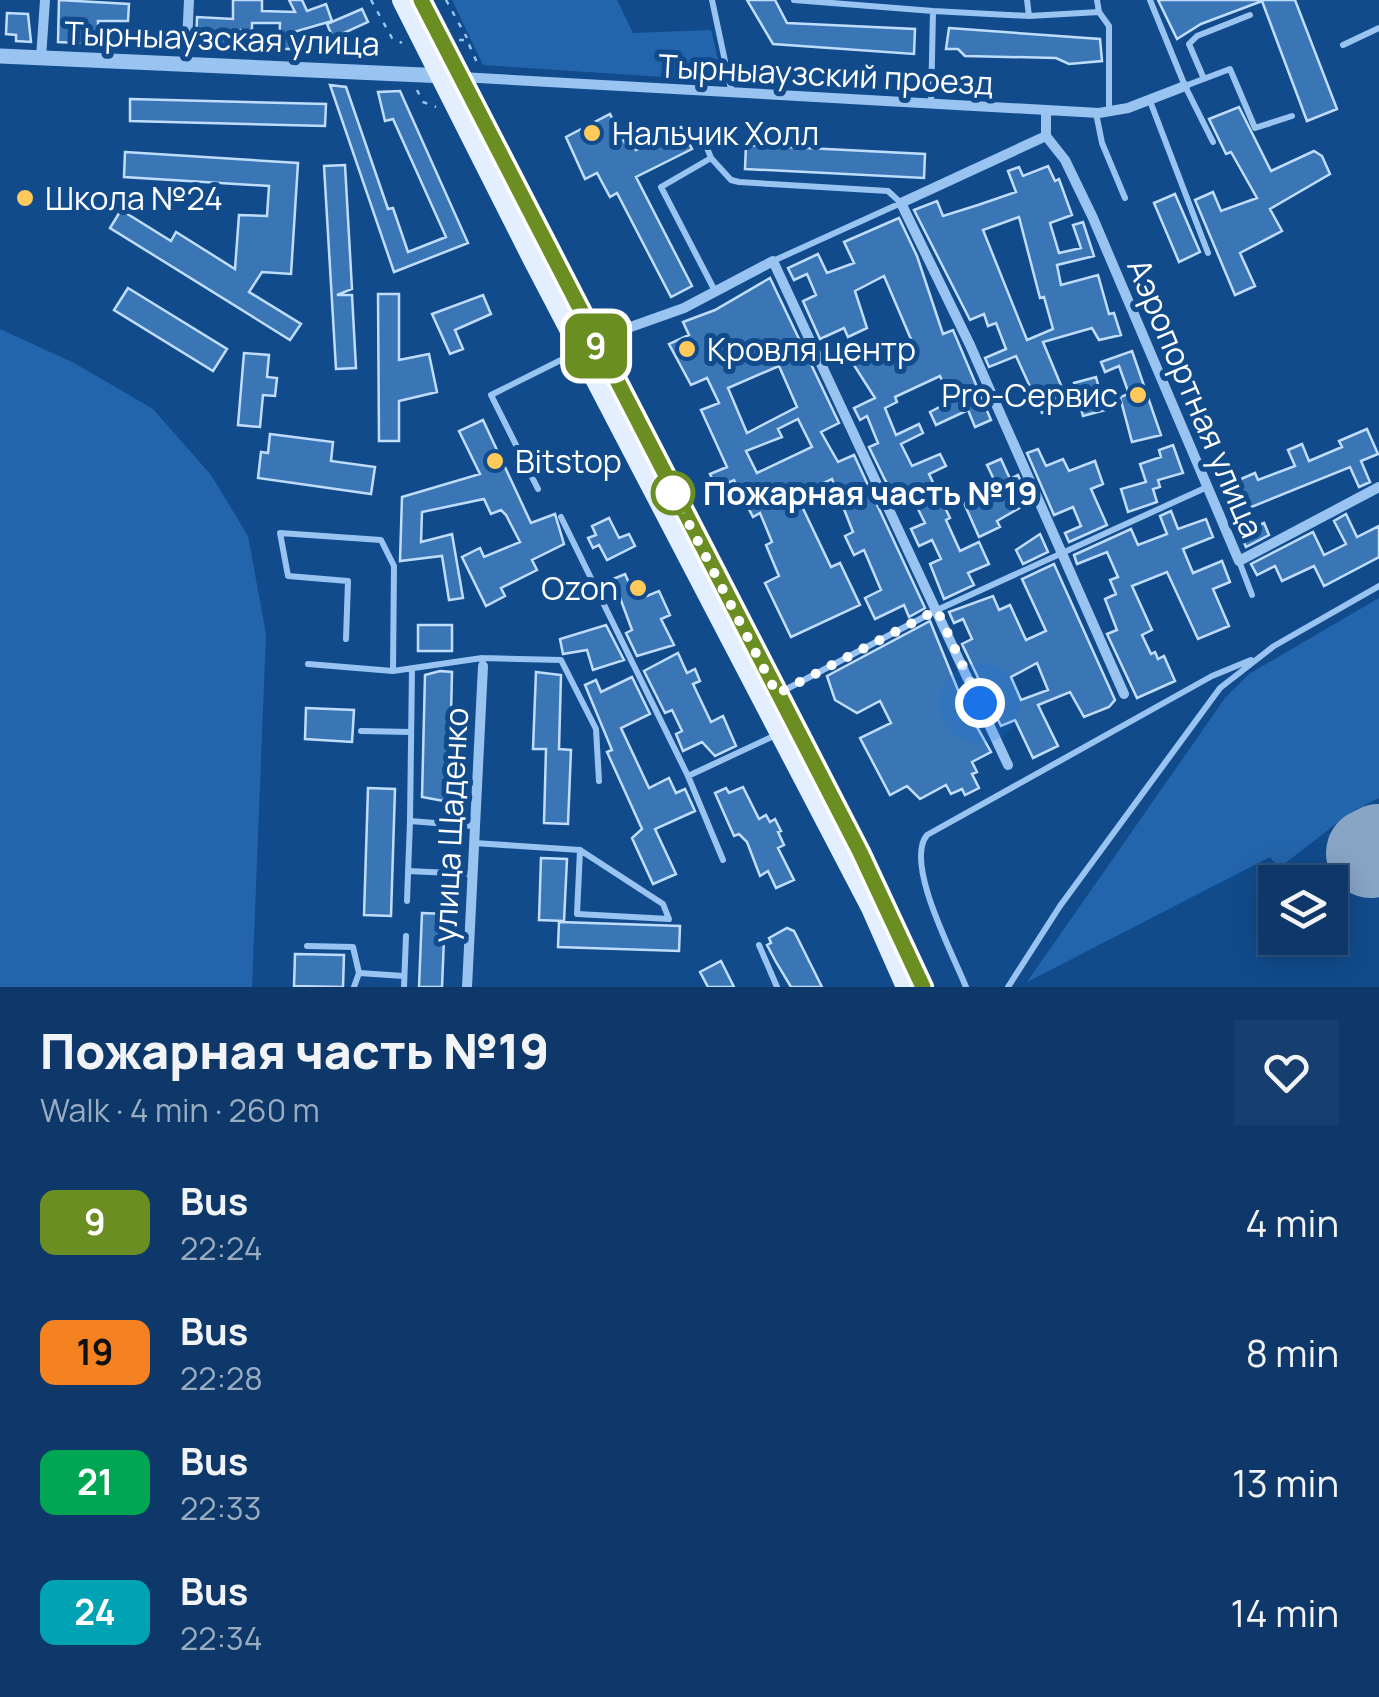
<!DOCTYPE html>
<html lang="en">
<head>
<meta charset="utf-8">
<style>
	:root { --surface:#0d3869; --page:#163f6f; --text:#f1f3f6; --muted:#9aacc0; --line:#2d527d }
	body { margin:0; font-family:Manrope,sans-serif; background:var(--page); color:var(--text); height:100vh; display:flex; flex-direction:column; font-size:38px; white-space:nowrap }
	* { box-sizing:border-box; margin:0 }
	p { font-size:32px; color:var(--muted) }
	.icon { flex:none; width:55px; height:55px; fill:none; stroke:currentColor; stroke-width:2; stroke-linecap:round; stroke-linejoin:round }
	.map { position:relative; height:987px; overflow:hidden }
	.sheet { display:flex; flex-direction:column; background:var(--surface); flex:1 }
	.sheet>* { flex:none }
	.badge { padding:0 20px; border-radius:15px; font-size:35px; line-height:65px }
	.controls { position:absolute; left:1258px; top:865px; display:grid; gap:20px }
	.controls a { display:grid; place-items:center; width:90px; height:90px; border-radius:0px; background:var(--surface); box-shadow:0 5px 25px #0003,0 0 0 2px var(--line); font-size:50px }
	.you { position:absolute; width:50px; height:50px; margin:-25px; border:8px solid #fff; border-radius:50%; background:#1a73e8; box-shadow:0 0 0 15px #1a73e833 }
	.map>.badge { position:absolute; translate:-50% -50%; box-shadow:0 0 0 5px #fff }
	.round { display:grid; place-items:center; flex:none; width:105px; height:105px; border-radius:0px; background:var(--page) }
	.head { display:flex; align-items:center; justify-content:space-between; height:170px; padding:0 40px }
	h1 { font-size:48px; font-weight:800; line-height:75px }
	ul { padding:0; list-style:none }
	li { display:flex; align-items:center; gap:30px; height:130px; padding:0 40px }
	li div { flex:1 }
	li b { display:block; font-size:38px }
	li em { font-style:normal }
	li .badge { min-width:110px; font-weight:700; text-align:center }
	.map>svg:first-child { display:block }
	.green { fill:#2365ac }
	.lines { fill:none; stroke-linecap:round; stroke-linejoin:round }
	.runway { stroke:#88a5c6; stroke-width:90 }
	.building { fill:#3a75b6; stroke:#c0ddfd; stroke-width:2.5; fill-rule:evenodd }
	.path { stroke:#99c4f2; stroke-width:2.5; stroke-dasharray:5 8; stroke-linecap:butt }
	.service { stroke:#99c4f2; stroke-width:6 }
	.minor { stroke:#99c4f2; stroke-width:10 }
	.tertiary { stroke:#99c4f2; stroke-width:15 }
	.primary { stroke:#e3efff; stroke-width:20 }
	.line-casing { stroke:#fff; stroke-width:22 }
	.line { stroke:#6b8e23; stroke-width:15 }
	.walk { stroke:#fff; stroke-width:10; stroke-dasharray:0 18 }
	.poi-dot { fill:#ffca59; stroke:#114b8c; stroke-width:4 }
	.stop-dot { fill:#fff; stroke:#6b8e23; stroke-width:5 }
	.labels { text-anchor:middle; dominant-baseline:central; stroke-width:10; stroke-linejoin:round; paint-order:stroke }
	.street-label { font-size:32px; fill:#fff; stroke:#114b8c }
	.poi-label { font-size:32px; fill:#fff; stroke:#114b8c; text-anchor:start }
	.stop-label { font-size:32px; font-weight:bold; fill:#fff; stroke:#114b8c; text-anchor:start }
</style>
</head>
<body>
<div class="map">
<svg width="1379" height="987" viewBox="0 0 1379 987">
	<rect width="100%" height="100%" fill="#114b8c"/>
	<!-- green -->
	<path class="green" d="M452 0H617L633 33 711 30 723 81 483 65Z
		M0 329 74 363 153 409 211 475 248 536 266 634 252 987H0Z
		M1379 598V798L1351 812 1279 868 1270 857 1027 982 1225 698 1249 674Z"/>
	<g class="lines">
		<!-- runway -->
		<path class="runway" d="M1371 853 1379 849"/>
	</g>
	<!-- building -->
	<path class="building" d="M59 0 129 4 128 21H98V44L58 42Z
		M233 0H262V11L295 12 289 0H302L307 11 326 4 332 21 294 32V49H279L280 23H252V31L240 30V50L196 48 197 17 233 19Z
		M747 0H775L787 23 915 29 914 54 773 44Z
		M1158 0H1295L1337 109 1307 121 1262 1 1201 24 1177 39Z
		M362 9 368 22 333 38 327 24Z
		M7 13 28 14 31 42 16 41V35L6 34Z
		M949 28 1100 39 1102 61 1069 64 1056 58 965 56 958 49H946Z
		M330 85 346 87 388 209 393 208 408 252 446 237 393 119 385 121 378 92 400 91 468 243 394 272Z
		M130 99 326 104 325 126 130 121Z
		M1239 107 1271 171 1314 151 1322 156 1330 174 1270 209 1282 231 1240 253 1255 286 1235 295 1195 200 1213 192 1221 211 1257 198 1231 152 1226 154 1209 119Z
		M610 114 625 143 631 140 636 150 681 127 692 149 636 177 692 286 671 297 617 193 610 197 597 173 585 179 566 137Z
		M746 145 925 154 924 178 745 169Z
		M125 152 298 163 291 274 262 272 249 292 301 324 290 340 110 228 121 210 171 241 176 232 235 269 239 215 267 216 269 186 124 177Z
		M345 165 352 289 337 295H352L356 368 336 369 324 166Z
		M1048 166 1055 181 1059 179 1072 215 1050 223 1059 253 1081 248 1073 225 1083 222 1094 256 1057 265 1061 285 1098 275 1109 314 1114 313 1121 335 1099 340 1092 328 1043 342 1065 395 1049 401 1052 409 1042 413 1016 356 989 367 985 358 1006 349 996 323 988 326 984 314 970 320 914 210 937 201 943 216 978 205 1016 192 1008 171 1019 167 1023 176ZM1019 217 1040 298 1044 297 1053 329 1027 340 983 230Z
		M1175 194 1200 252 1179 262 1154 203Z
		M899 218 917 256 943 334 953 330 991 420 975 427 968 410 936 425 930 412 951 401 940 376 895 397 897 402 885 408 896 435 919 424 923 433 901 444 912 466 940 454 946 466 929 474 950 518 946 520 960 551 979 542 989 564 968 573 974 585 944 599 930 564 941 559 932 540 919 546 911 529 925 523 912 497 899 503 885 480 869 447 878 443 867 416 860 420 854 408 875 398 852 362 882 348 890 364 916 351 884 276 855 291 867 328 848 337 844 328 820 339 803 301 816 295 807 274 794 280 788 268 818 254 827 273 854 263 844 242Z
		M770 278 839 423 821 432 838 462 854 455 925 608 909 617 904 605 875 619 865 598 881 590 864 550 854 555 845 536 853 532 832 479 797 496 831 567 840 563 860 605 791 637 765 583 779 576 766 545 772 542 760 513 753 517 734 480 716 488 710 474 727 467 701 410 719 403 707 378 691 385 669 344 689 335 683 322 715 310ZM779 366 797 407 747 433 728 388ZM798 419 812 447 757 473 746 451 782 437 778 429Z
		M128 288 227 349 213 371 114 310Z
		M378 294H399V360L429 354 437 392 399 401V441H379Z
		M483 295 491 314 455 330 463 349 450 354 432 314Z
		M1132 351 1161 435 1132 442 1120 397 1129 394 1119 366 1105 372 1101 362Z
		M244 353 269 355 267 377 277 378 275 396 263 395 260 427 238 425Z
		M1096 377 1105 410 1083 416 1074 383Z
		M483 420 531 523 555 514 564 544 532 560 537 570 501 588 505 596 486 606 462 557 480 548 484 557 520 542 506 515 501 510 491 514 484 499 422 512 421 542 452 534 463 598 449 600 442 556 400 561 402 497 480 474 459 431Z
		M1367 429 1378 454 1361 461 1370 482 1359 487 1350 467 1239 512 1227 485 1255 473 1258 480 1295 466 1288 450 1302 444 1309 461 1342 447 1339 441Z
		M270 434 333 442 331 461 375 467 371 494 258 478 261 452 268 453Z
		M1173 445 1183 473 1158 480 1160 487 1153 489 1157 502 1128 512 1121 489 1146 482 1140 464 1161 457 1159 450Z
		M1038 449 1046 466 1063 459 1069 471 1095 461 1103 484 1091 489 1107 525 1069 542 1065 533 1081 526 1073 507 1054 515 1027 453Z
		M1001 459 1010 479 1018 475 1030 502 997 521 1000 527 979 537 964 503 998 488 987 465Z
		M1171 511 1178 529 1206 519 1213 537 1183 549 1193 573 1222 561 1230 582 1213 589 1229 626 1198 639 1167 572 1132 586 1152 630 1142 635 1151 654 1155 652 1158 659 1164 656 1175 681 1137 698 1107 634 1117 630 1105 599 1116 594 1110 580 1118 577 1107 552 1077 564 1074 555 1131 529 1138 545 1167 534 1160 516Z
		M1346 514 1357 537 1379 526V557L1324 586 1314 566 1282 581 1275 566 1257 575 1251 564 1313 532 1324 555 1346 544 1334 521Z
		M1246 516 1252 528 1264 523 1269 535 1246 547 1234 521Z
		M609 518 619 538 629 534 635 546 607 560 599 545 593 548 588 538 596 535 592 526Z
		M1040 534 1048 552 1023 564 1016 550Z
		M1054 564 1115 700 1109 707 1084 717 1070 692 1038 705 1058 746 1033 758 1015 720 1001 726 962 644 972 639 963 619 954 623 949 612 993 596 999 610 1010 605 1026 640 1046 631 1022 579ZM1037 663 1048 690 1021 700 1011 677Z
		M625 574 629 583 638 578 647 596 659 591 670 615 661 619 674 645 637 656 626 633 632 630 613 579Z
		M930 621 962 700 991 752 972 762 977 772 972 774 979 788 965 795 962 789 951 794 946 785 920 799 907 786 890 795 860 738 891 723 880 701 857 713 835 700 827 676Z
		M418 625H452V651H418Z
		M606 625 624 660 593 670 587 650 563 654 560 639Z
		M678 653 687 673 695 669 700 681 693 684 711 722 723 716 736 746 715 756 702 742 683 751 676 734 682 731 672 710 665 713 644 671Z
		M440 671 452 672 449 802 422 797 425 675Z
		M536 672 561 675 559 749 571 750 568 824 544 823 546 749H533Z
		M632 677 650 714 621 728 649 788 669 778 676 793 685 789 695 811 655 829 676 874 653 884 632 838 642 829 607 752 612 750 585 685 596 680 601 692Z
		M306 708 354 710 352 742 305 739Z
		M743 787 759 819 766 815 770 822 775 819 781 831 778 832 784 845 778 848 794 880 776 888 768 871 760 876 747 842 739 834 734 836 715 793 726 788 729 793Z
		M368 788 395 789 391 916 364 915Z
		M541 858 567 859 564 921 539 920Z
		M422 913 445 914 442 987H419Z
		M559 922 680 926 679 951 558 947Z
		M787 928 794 931 822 987H791L776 962 767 945 771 943 769 938Z
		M295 954 344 955 343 987 294 986Z
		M721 961 734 987H708L700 972Z"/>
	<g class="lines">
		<!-- path -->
		<path class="path" d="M371 0 392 38 402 43
			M446 0 467 38
			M459 40H467L479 67
			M417 90 423 102 436 107"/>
		<!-- service -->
		<path class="service" d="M712 0 732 94
			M794 0 933 11 931 103
			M1027 0 1029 16
			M1097 0 1099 12
			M1150 0 1185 86 1230 69 1255 128 1292 116
			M933 11 1029 16 1099 12 1109 26V111
			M1343 45 1379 28
			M1204 79 1189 44 1197 36 1250 15
			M1185 86 1213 142
			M1150 101 1208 253
			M1096 113 1102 143 1125 198
			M700 130 711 158
			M715 291 661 187 711 158 731 180 739 182 888 191 901 203 773 261
			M538 489 491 395 579 351
			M561 517 688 776 778 734
			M1239 561 1252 595
			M346 639 348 581 288 576 280 533 381 540 394 566 393 671 482 658 483 666
			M482 658 561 660 596 729 599 781
			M308 664 393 671
			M412 668 410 821 473 826
			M783 691 937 610 1205 488
			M361 731 411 732
			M688 776 723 860
			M474 843 580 850 577 914 669 919 663 904 580 850
			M408 871 472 874
			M407 901 410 821
			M759 945 777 987
			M307 946 353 947 359 973 404 976
			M354 987 359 973
			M404 987 406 936
			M966 987C953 954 904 863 927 835L1212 676 1251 660
			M1008 987 1060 906 1220 688 1274 646 1379 586"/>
		<!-- minor -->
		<path class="minor" d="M41 58 45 0
			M186 65 189 0
			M461 77 1099 113 1128 108 1185 86
			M1046 111V136L1065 160 1093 218 1239 561 1379 487
			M1046 136 901 203 970 345 1124 694
			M594 340 684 308 773 261 1008 765
			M467 987 483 666"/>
		<!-- tertiary -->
		<path class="tertiary" d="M0 56 445 76"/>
		<!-- primary -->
		<path class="primary" d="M402 0 532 258 871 908 906 987
			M421 0 860 852 923 987"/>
	</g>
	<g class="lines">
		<!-- line casing -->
		<g class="line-casing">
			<path id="line" d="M421 0 860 852 923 987"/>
		</g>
		<!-- line -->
		<use href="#line" class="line"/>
		<!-- walk -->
		<path class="walk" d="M673 493 777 694 937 610 980 703"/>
	</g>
	<!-- markers -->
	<g class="poi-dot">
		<circle cx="592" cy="133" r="10"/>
		<circle cx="25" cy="198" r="10"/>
		<circle cx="687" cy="349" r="10"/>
		<circle cx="1138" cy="395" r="10"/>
		<circle cx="495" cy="461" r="10"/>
		<circle cx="638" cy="588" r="10"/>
	</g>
	<circle class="stop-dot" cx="673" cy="493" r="20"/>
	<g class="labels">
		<!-- street labels -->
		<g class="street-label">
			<text transform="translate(222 38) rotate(2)">Тырныаузская улица</text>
			<text transform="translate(826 74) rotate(3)">Тырныаузский проезд</text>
			<text transform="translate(1196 398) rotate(67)">Аэропортная улица</text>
			<text transform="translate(450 825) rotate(-87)">улица Щаденко</text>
		</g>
		<!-- poi labels -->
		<g class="poi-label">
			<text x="612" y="133">Нальчик Холл</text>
			<text x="45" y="198">Школа №24</text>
			<text x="707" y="349">Кровля центр</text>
			<text x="1118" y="395" text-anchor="end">Pro-Сервис</text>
			<text x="515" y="461">Bitstop</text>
			<text x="618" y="588" text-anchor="end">Ozon</text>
		</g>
		<!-- stop labels -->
		<g class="stop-label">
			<text x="703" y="493">Пожарная часть №19</text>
		</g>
	</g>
</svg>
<div class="controls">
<a><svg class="icon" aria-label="layers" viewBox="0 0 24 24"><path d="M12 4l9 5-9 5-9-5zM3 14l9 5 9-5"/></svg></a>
</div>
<div class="you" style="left:980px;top:703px"></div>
<b class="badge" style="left:596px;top:346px;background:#6b8e23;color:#fff">9</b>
</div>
<section class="sheet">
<div class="head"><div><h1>Пожарная часть №19</h1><p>Walk · 4 min · 260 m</p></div><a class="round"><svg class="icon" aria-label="heart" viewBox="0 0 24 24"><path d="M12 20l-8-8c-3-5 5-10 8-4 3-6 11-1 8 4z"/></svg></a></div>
<ul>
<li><span class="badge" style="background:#6b8e23;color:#fff">9</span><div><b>Bus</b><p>22:24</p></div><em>4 min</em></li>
<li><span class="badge" style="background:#f58220;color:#111">19</span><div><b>Bus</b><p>22:28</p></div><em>8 min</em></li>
<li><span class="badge" style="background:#00a651;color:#fff">21</span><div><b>Bus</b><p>22:33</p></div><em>13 min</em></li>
<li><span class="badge" style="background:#00a3b4;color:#fff">24</span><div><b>Bus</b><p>22:34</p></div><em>14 min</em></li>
</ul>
</section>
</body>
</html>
